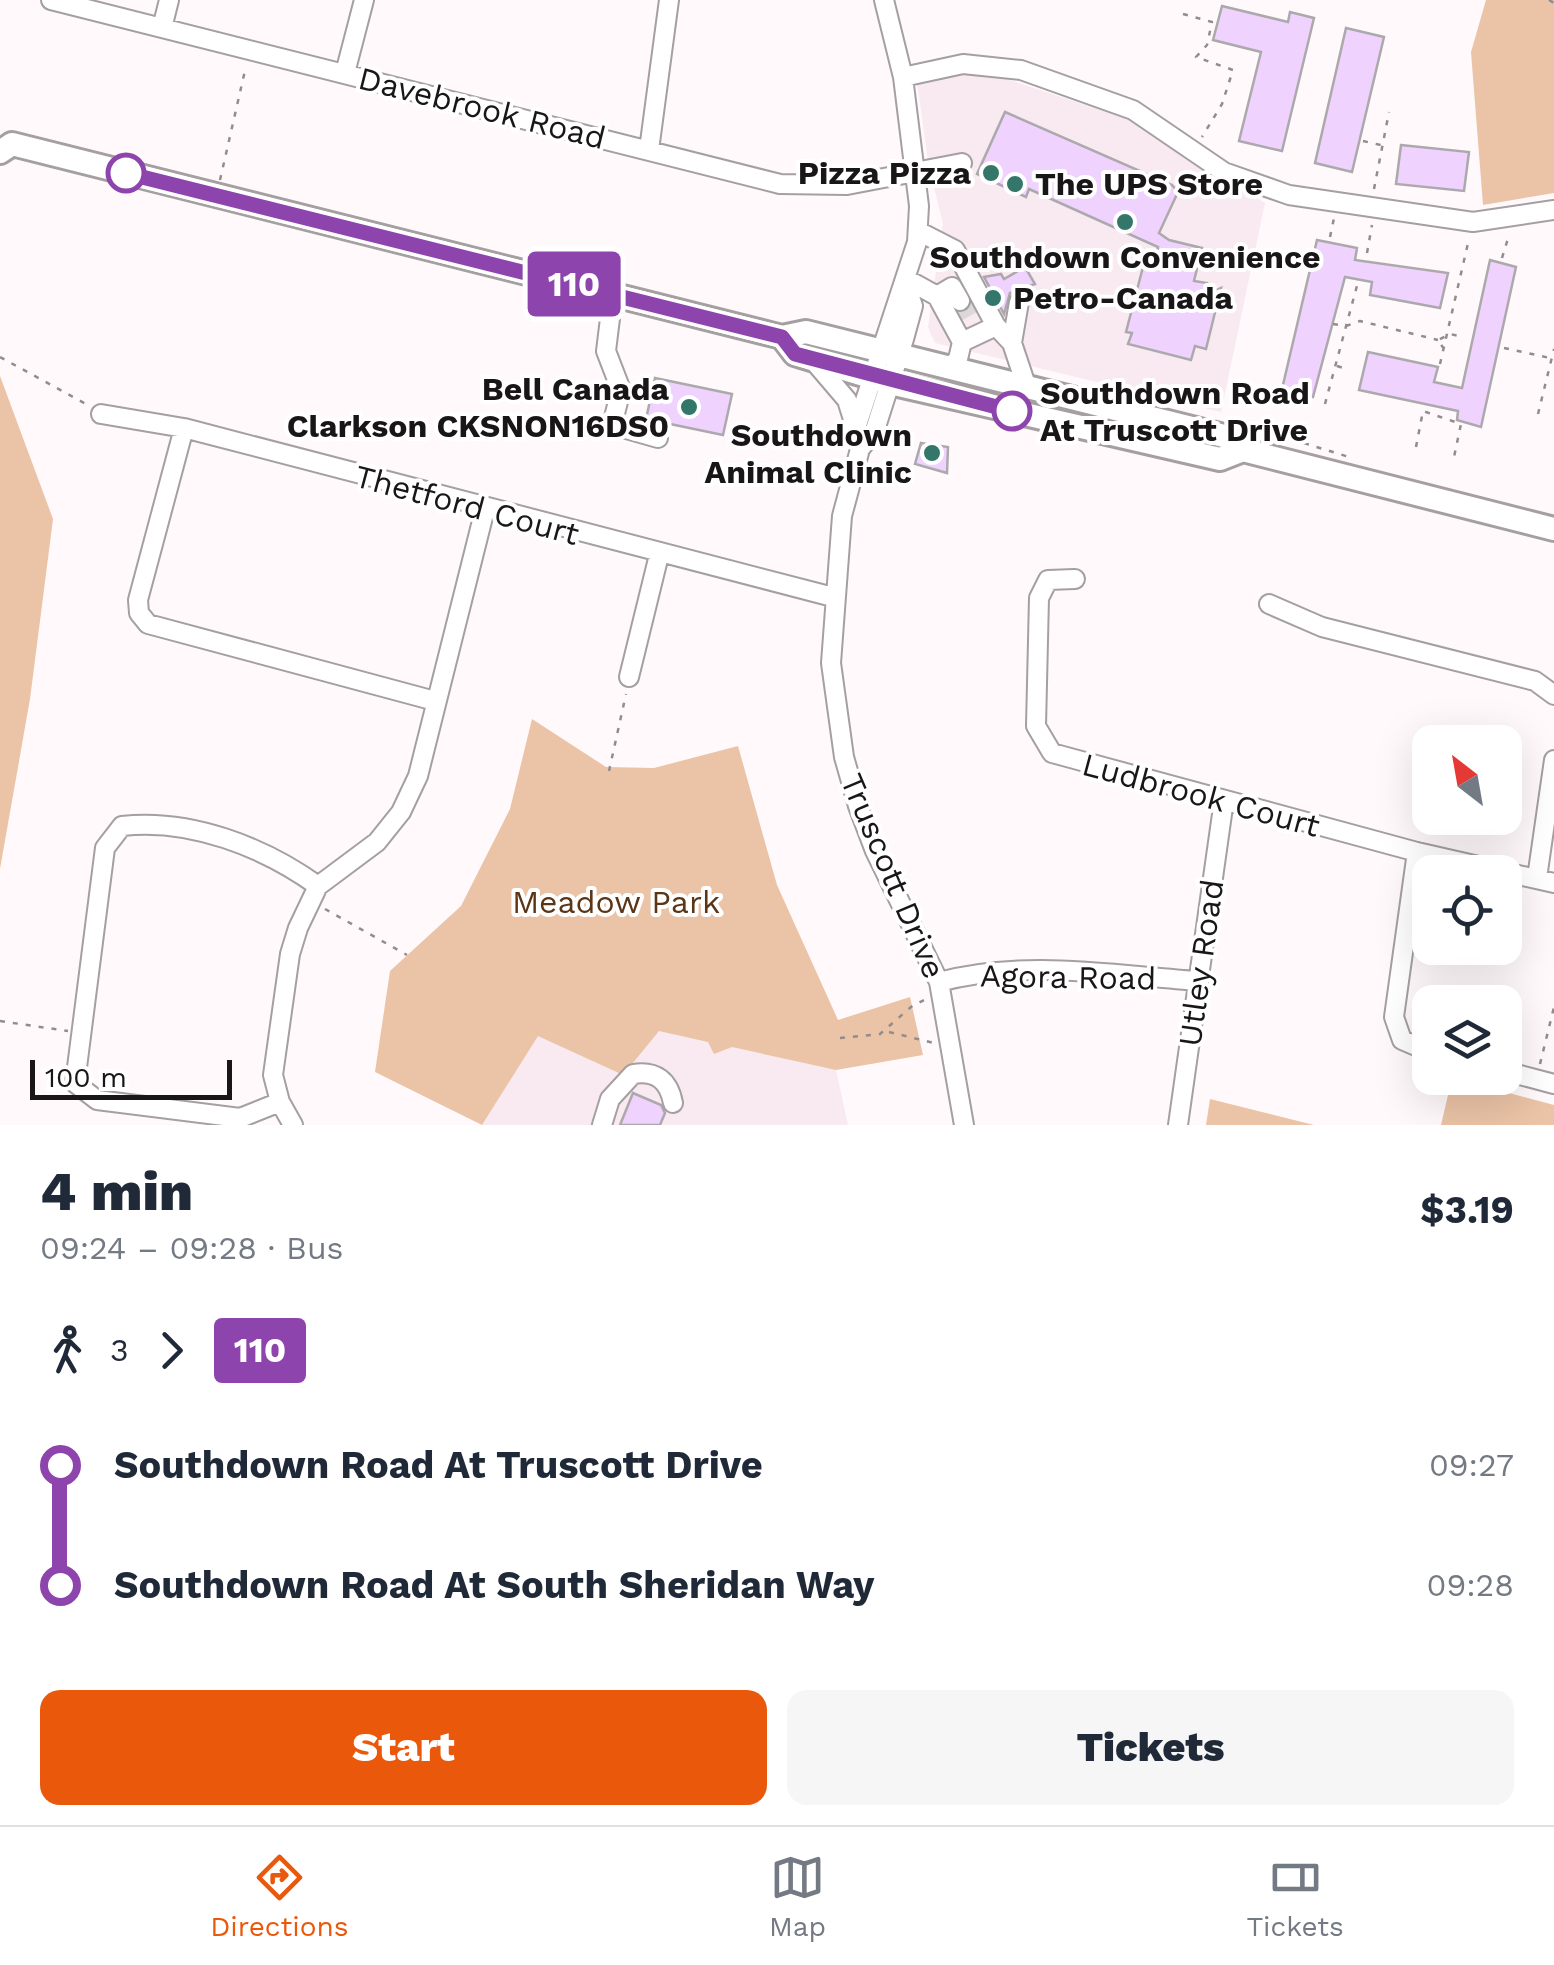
<!DOCTYPE html>
<html lang="en">
<head>
<meta charset="utf-8">
<style>
	:root { --surface:#fff; --page:#f6f6f7; --text:#1f2937; --muted:#747a83; --line:#e0e1e3; --accent:#ea580c }
	body { margin:0; font-family:"Work Sans",sans-serif; background:var(--page); color:var(--text); height:100vh; display:flex; flex-direction:column; font-size:38px; white-space:nowrap }
	* { box-sizing:border-box; margin:0 }
	p { font-size:32px; color:var(--muted) }
	.icon { flex:none; width:55px; height:55px; fill:none; stroke:currentColor; stroke-width:2; stroke-linecap:round; stroke-linejoin:round }
	.map { position:relative; height:1125px; overflow:hidden }
	.panel { display:flex; flex-direction:column; background:var(--surface); flex:1 }
	.panel>* { flex:none }
	.badge { padding:0 20px; border-radius:8px; font-size:35px; line-height:65px }
	.needle { width:65px; rotate:329deg }
	.tools { position:absolute; left:1412px; top:725px; display:grid; gap:20px }
	.tools a { display:grid; place-items:center; width:110px; height:110px; border-radius:20px; background:var(--surface); box-shadow:0 10px 40px #0002; font-size:50px }
	.scale { position:absolute; left:30px; bottom:25px; width:202px; box-sizing:border-box; padding-left:10px; border:5px solid #181616; border-top:0; font-size:28px; line-height:35px; white-space:nowrap; color:#181616; -webkit-text-stroke:8px #fff; paint-order:stroke }
	.map>.badge { position:absolute; translate:-50% -50%; box-shadow:0 0 0 5px #fff }
	.legs { display:flex; align-items:center; gap:15px; height:110px; padding:0 40px; font-size:32px }
	.legs p { margin-inline-start:auto }
	.head { display:flex; align-items:center; justify-content:space-between; height:170px; padding:0 40px }
	h1 { font-size:55px; font-weight:800; line-height:75px }
	.cta { display:flex; gap:20px; margin-top:auto; padding:20px 40px }
	.cta a { flex:1; height:115px; border-radius:20px; background:var(--accent); color:#fff; font-size:40px; font-weight:800; line-height:115px; text-align:center }
	.cta a+a { background:var(--page); color:var(--text) }
	ul { padding:0 40px; list-style:none }
	li { display:flex; align-items:center; gap:35px; height:120px; font-size:38px }
	li i { display:grid; place-items:center; width:15px; height:100%; margin:0 12px; background:currentColor }
	li i::after { content:''; width:25px; height:25px; margin:-12px; border:8px solid; border-radius:50%; background:var(--surface) }
	li p { margin-inline-start:auto }
	li:first-child i { background:linear-gradient(#0000 50%,currentColor 0) }
	li:last-child i { background:linear-gradient(currentColor 50%,#0000 0) }
	.tabs { display:flex; justify-content:space-around; align-items:center; height:140px; border-top:2px solid var(--line); background:var(--surface); font-size:28px; color:var(--muted) }
	.tabs a { display:grid; justify-items:center; gap:5px }
	.tabs .selected { color:var(--accent) }
	.map>svg:first-child { display:block }
	.built { fill:#f8eaf0 }
	.green { fill:#ebc3a6 }
	.building { fill:#f0d2fe; stroke:#aca9ad; stroke-width:2.5 }
	.lines { fill:none; stroke-linecap:round; stroke-linejoin:round }
	.minor-tunnel { stroke:#dcd7d9; stroke-width:18; stroke-dasharray:18 9; stroke-linecap:butt }
	.minor-casing { stroke:#a59fa1; stroke-width:22 }
	.major-casing { stroke:#a59fa1; stroke-width:28 }
	.path { stroke:#918d8e; stroke-width:2.5; stroke-dasharray:5 8; stroke-linecap:butt }
	.minor { stroke:#fff; stroke-width:18 }
	.major { stroke:#fff; stroke-width:22 }
	.line-1-casing { stroke:#fff; stroke-width:22 }
	.line-1 { stroke:#8e44ad; stroke-width:15 }
	.stop-1-dot { fill:#fff; stroke:#8e44ad; stroke-width:5 }
	.poi-dot { fill:#34776a; stroke:#fff; stroke-width:4 }
	.labels { text-anchor:middle; dominant-baseline:central; stroke-width:8; stroke-linejoin:round; paint-order:stroke }
	.street-label { font-size:32px; fill:#181616; stroke:#fff }
	.poi-label { font-size:32px; font-weight:bold; fill:#181616; stroke:#fff; text-anchor:end }
	.stop-label { font-size:32px; font-weight:bold; fill:#181616; stroke:#fff; text-anchor:start }
	.park-label { font-size:32px; fill:#5a3516; stroke:#fff }
</style>
</head>
<body>
<div class="map">
<svg width="1554" height="1125" viewBox="0 0 1554 1125">
	<rect width="100%" height="100%" fill="#fff9fb"/>
	<!-- built -->
	<path class="built" d="M964 70 988 73 1137 122 1265 203 1221 412 935 343 928 327 943 223 929 168 917 82Z
		M659 1030 836 1070 848 1125H482L538 1035 622 1075Z"/>
	<!-- green -->
	<path class="green" d="M1486 0H1554V193L1483 205 1471 52Z
		M0 376 53 519 30 699 0 869Z
		M532 719 606 767 654 768 738 746 777 885 838 1020 910 997 923 1055 836 1070 732 1047 714 1054 708 1042 659 1031 623 1075 538 1036 482 1125 375 1072 390 971 461 906 510 809Z
		M1452 1078 1554 1105V1125H1441Z
		M1210 1099 1314 1125H1206Z"/>
	<!-- building -->
	<path class="building" d="M1222 6 1288 22 1290 12 1314 18 1282 151 1239 141 1261 52 1213 40Z
		M1346 28 1384 37 1352 172 1315 163Z
		M1005 112 1172 185 1178 192 1159 233 1169 240 1202 248 1194 281 1207 283 1206 295 1221 288 1206 349 1195 346 1191 360 1128 344 1132 333 1126 332 1143 267 1153 270 1158 247 1029 189 1026 197 977 174Z
		M1401 145 1469 152 1464 191 1396 184Z
		M1317 240 1357 248 1355 260 1448 273 1440 308 1370 295 1372 282 1345 277 1313 397 1282 389Z
		M1490 260 1516 267 1481 427 1457 420 1458 411 1359 390 1368 352 1438 367 1434 382 1462 388Z
		M1025 267 1035 284 1010 293 1004 314 984 277 1001 274 1004 279Z
		M655 378 732 394 723 435 646 419Z
		M921 443 948 447 947 473 915 464Z
		M633 1093 661 1105 665 1113 660 1125H620Z"/>
	<g class="lines">
		<!-- minor-tunnel -->
		<path class="minor-tunnel" d="M960 301 970 319"/>
		<!-- minor casing -->
		<g class="minor-casing">
			<path id="minor" d="M51 0 780 184 847 185 962 163
				M162 28 169 0
				M345 73 364 0
				M903 77 963 64 1021 70 1133 110 1224 172 1289 195 1473 222 1554 210
				M649 150 669 0
				M918 231 955 250 996 326
				M908 280 937 296 962 342
				M906 286 913 306 904 339 875 430 860 449 842 516 831 663 844 757 858 806 875 851 939 982 964 1125
				M613 294 606 351 621 390 612 425 658 438
				M937 296 952 287 960 301
				M1012 343 1019 302
				M812 359 847 400 856 429
				M948 369 958 359 962 342 996 326 1012 343 1027 388
				M101 414 184 428 833 597
				M184 428 138 600 139 613 148 624 435 701
				M856 428 917 242 919 206 903 77 884 0
				M1075 579 1048 580 1039 598 1036 726 1052 753 1417 852 1554 883
				M1269 604 1322 627 1535 681 1554 695
				M629 677 659 555
				M1417 852 1394 1017 1402 1040 1430 1052
				M1537 878 1554 760
				M939 982C1022 959 1113 975 1198 981
				M1505 1071 1554 1084
				M280 1102 240 1118 97 1100 75 1083 105 848 122 826C190 818 264 847 318 886
				M293 1125 280 1102 273 1075 290 954 298 928 318 886 377 842 401 812 418 776 485 509
				M602 1125 610 1099 633 1074C656 1070 669 1081 673 1103
				M1178 1125 1224 800"/>
		</g>
		<!-- major casing -->
		<g class="major-casing">
			<path id="major" d="M0 152 12 144 782 337 806 332 1228 437 1243 450 1554 529
				M782 337 795 354 890 383 1220 459 1243 450"/>
		</g>
		<!-- path -->
		<path class="path" d="M1549 0 1554 3
			M1183 14 1212 22 1207 45 1196 57 1233 70 1222 104 1202 137
			M1363 141 1385 146
			M220 180 246 66
			M1374 189 1389 112
			M1330 237 1334 218
			M1367 253 1372 225
			M1502 258 1509 235
			M1333 324 1346 326 1360 321 1438 340
			M1504 348 1550 358
			M1444 349 1438 340 1450 334 1464 337
			M0 357 86 404
			M1440 364 1469 239
			M1337 366 1347 369
			M1325 404 1358 282
			M1538 414 1554 349
			M1242 424 1349 457
			M1416 447 1423 411 1461 424 1454 457
			M609 771 626 694
			M325 909 407 955
			M0 1021 68 1031
			M889 1032 934 1043
			M840 1038 880 1034 911 1007 924 1000
			M1540 1064 1554 1007"/>
		<!-- minor -->
		<use href="#minor" class="minor"/>
		<!-- major -->
		<use href="#major" class="major"/>
	</g>
	<g class="lines">
		<!-- line-1 casing -->
		<g class="line-1-casing">
			<path id="line-1" d="M126 173 782 337 795 354 1012 411"/>
		</g>
		<!-- line-1 -->
		<use href="#line-1" class="line-1"/>
	</g>
	<!-- markers -->
	<g class="stop-1-dot">
		<circle cx="126" cy="173" r="18"/>
		<circle cx="1012" cy="411" r="18"/>
	</g>
	<g class="poi-dot">
		<circle cx="991" cy="173" r="10"/>
		<circle cx="1015" cy="184" r="10"/>
		<circle cx="1125" cy="222" r="10"/>
		<circle cx="993" cy="298" r="10"/>
		<circle cx="689" cy="407" r="10"/>
		<circle cx="932" cy="453" r="10"/>
	</g>
	<g class="labels">
		<!-- street labels -->
		<g class="street-label">
			<text transform="translate(482 108) rotate(14)">Davebrook Road</text>
			<text transform="translate(467 505) rotate(15)">Thetford Court</text>
			<text transform="translate(1201 795) rotate(15)">Ludbrook Court</text>
			<text transform="translate(893 876) rotate(67)">Truscott Drive</text>
			<text transform="translate(1201 963) rotate(-82)">Utley Road</text>
			<text transform="translate(1068 977) rotate(1)">Agora Road</text>
		</g>
		<!-- poi labels -->
		<g class="poi-label">
			<text x="971" y="173">Pizza Pizza</text>
			<text x="1035" y="184" text-anchor="start">The UPS Store</text>
			<text x="1125" y="257" text-anchor="middle">Southdown Convenience</text>
			<text x="1013" y="298" text-anchor="start">Petro-Canada</text>
			<text x="669" y="389">Bell Canada<tspan x="669" dy="37">Clarkson CKSNON16DS0</tspan></text>
			<text x="912" y="435">Southdown<tspan x="912" dy="37">Animal Clinic</tspan></text>
		</g>
		<!-- stop labels -->
		<g class="stop-label">
			<text x="1040" y="393">Southdown Road<tspan x="1040" dy="37">At Truscott Drive</tspan></text>
		</g>
		<!-- park labels -->
		<g class="park-label">
			<text x="616" y="902">Meadow Park</text>
		</g>
	</g>
</svg>
<div class="tools">
<a><svg class="needle" viewBox="-14 -14 28 28"><path d="M0-13l5 13h-10z" fill="#e53935"/><path d="M0 13l5-13h-10z" fill="#747a83"/></svg></a>
<a><svg class="icon" aria-label="locate" viewBox="0 0 24 24"><circle cx="12" cy="12" r="6"/><path d="M12 2v4M12 18v4M2 12h4M18 12h4"/></svg></a>
<a><svg class="icon" aria-label="layers" viewBox="0 0 24 24"><path d="M12 4l9 5-9 5-9-5zM3 14l9 5 9-5"/></svg></a>
</div>
<div class="scale">100 m</div>
<b class="badge" style="left:574px;top:284px;background:#8e44ad;color:#fff">110</b>
</div>
<section class="panel">
<div class="head"><div><h1>4 min</h1><p>09:24 – 09:28 · Bus</p></div><b>$3.19</b></div>
<div class="legs"><svg class="icon" aria-label="walk" viewBox="0 0 24 24"><circle cx="13" cy="4" r="2"/><path d="M13 8l-2 6 4 7M11 14l-3 7M7 12l3-4h3l4 4"/></svg>3<svg class="icon" aria-label="forward" viewBox="0 0 24 24"><path d="M9 5l7 7-7 7"/></svg><b class="badge" style="background:#8e44ad;color:#fff">110</b></div>
<ul>
<li><i style="color:#8e44ad"></i><b>Southdown Road At Truscott Drive</b><p>09:27</p></li>
<li><i style="color:#8e44ad"></i><b>Southdown Road At South Sheridan Way</b><p>09:28</p></li>
</ul>
<div class="cta"><a>Start</a><a>Tickets</a></div>
</section>
<nav class="tabs">
<a class="selected"><svg class="icon" aria-label="directions" viewBox="0 0 24 24"><path d="M12 3l9 9-9 9-9-9zM9 14v-3h6M13 9l2 2-2 2"/></svg>Directions</a>
<a><svg class="icon" aria-label="map" viewBox="0 0 24 24"><path d="M3 6l6-2 6 2 6-2v14l-6 2-6-2-6 2zM9 4v14M15 6v14"/></svg>Map</a>
<a><svg class="icon" aria-label="tickets" viewBox="0 0 24 24"><path d="M3 7h18v10H3zM15 7v10"/></svg>Tickets</a>
</nav>
</body>
</html>
